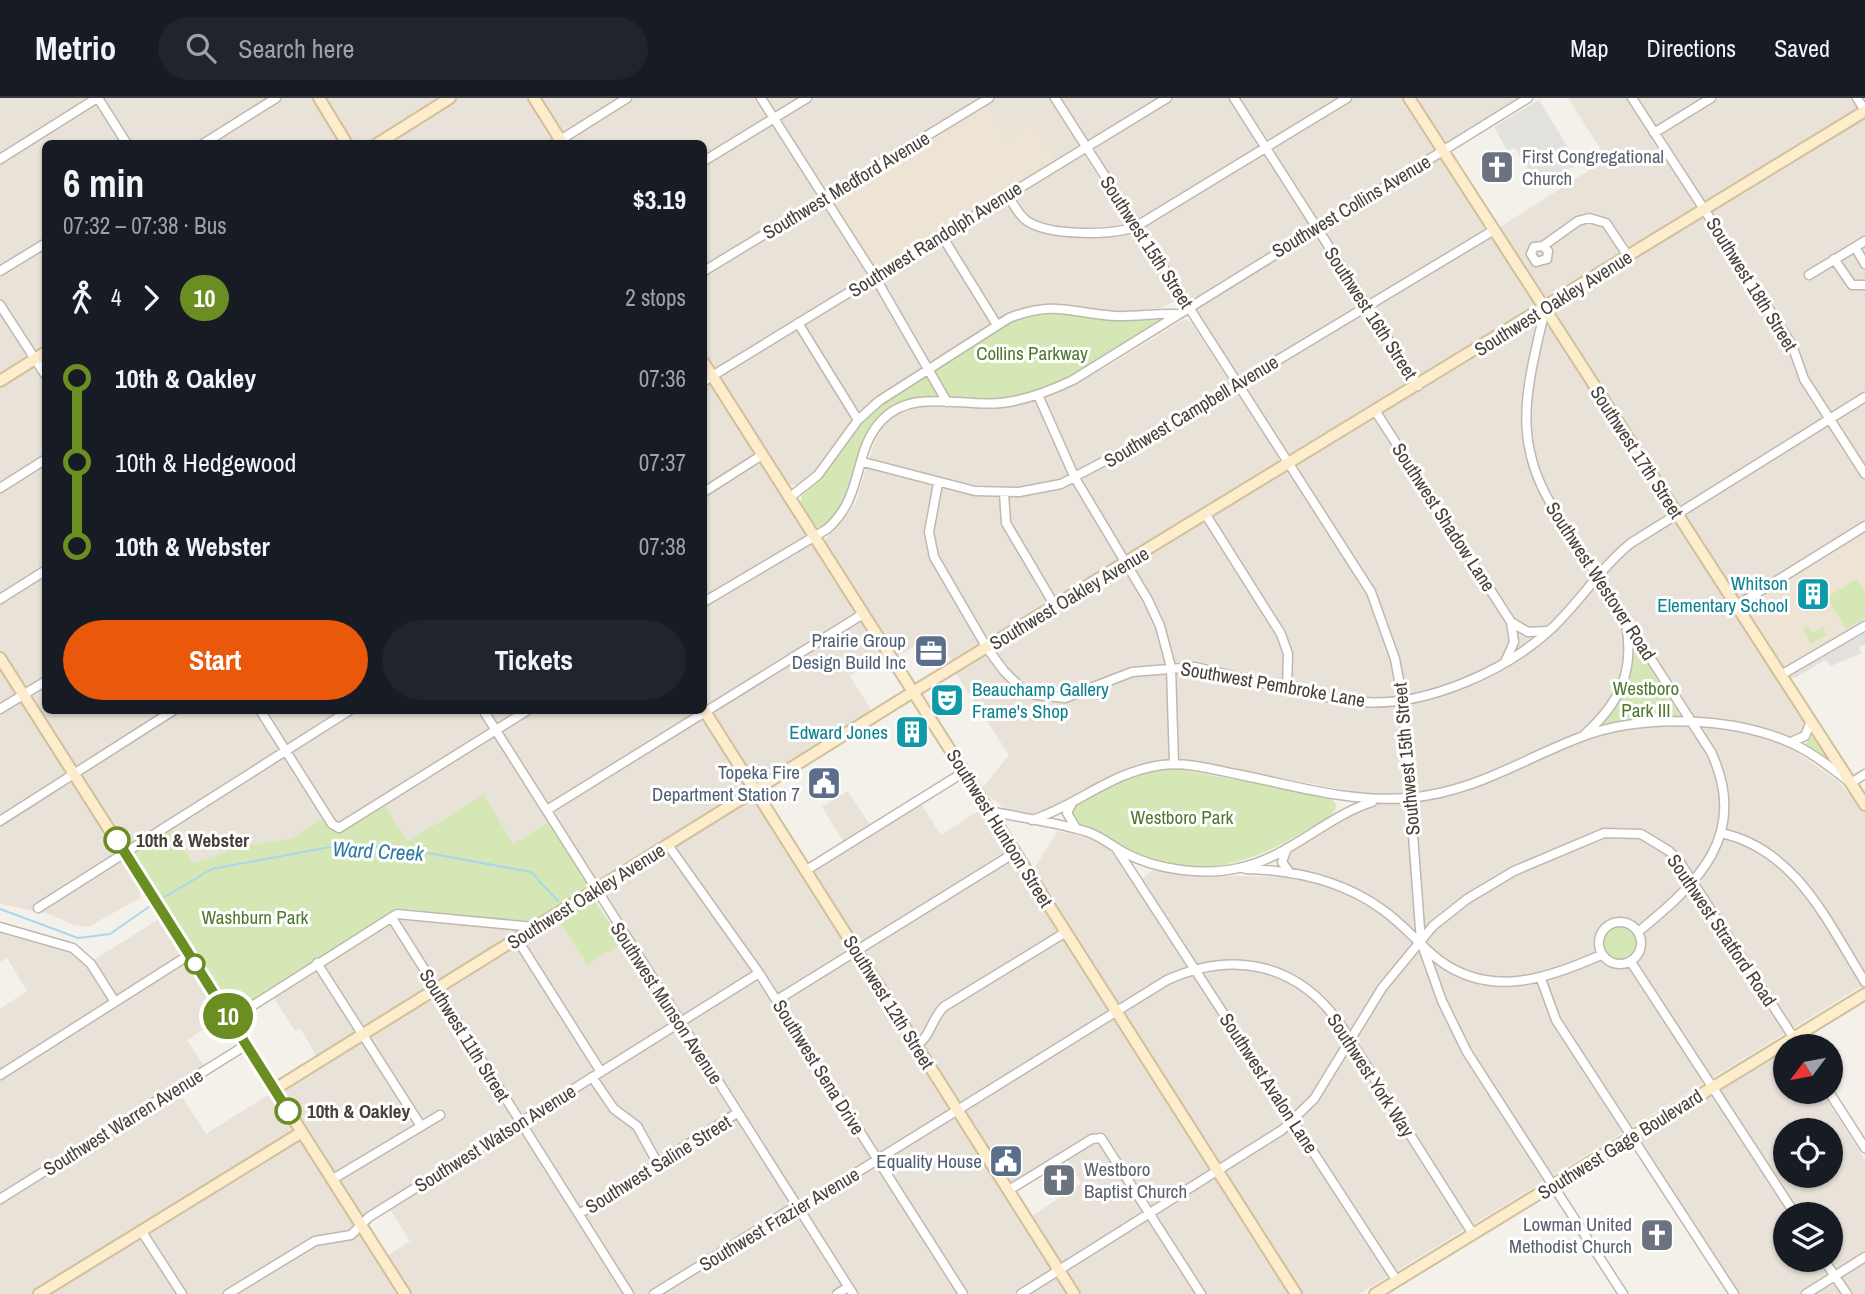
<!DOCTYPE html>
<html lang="en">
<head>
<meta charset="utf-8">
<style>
	:root { --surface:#171b24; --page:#20242c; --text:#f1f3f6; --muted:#9ea1a6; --line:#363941; --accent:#ea580c }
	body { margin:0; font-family:"Archivo Narrow",sans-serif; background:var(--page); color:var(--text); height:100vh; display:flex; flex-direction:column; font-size:26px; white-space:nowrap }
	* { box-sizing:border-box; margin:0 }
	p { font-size:23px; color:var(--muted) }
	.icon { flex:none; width:38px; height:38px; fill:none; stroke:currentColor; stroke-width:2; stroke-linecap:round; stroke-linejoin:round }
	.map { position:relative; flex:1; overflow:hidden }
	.drawer { position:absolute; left:42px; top:42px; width:665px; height:574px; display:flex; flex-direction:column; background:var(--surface); border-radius:10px; box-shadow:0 2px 5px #0004 }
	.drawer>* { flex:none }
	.badge { padding:0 14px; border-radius:23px; font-size:24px; line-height:46px }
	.needle { width:46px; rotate:238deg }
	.tools { position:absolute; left:1773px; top:936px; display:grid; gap:14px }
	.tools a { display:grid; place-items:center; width:70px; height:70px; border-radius:50%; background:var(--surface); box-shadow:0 2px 5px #0004; font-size:35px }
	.map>.badge { position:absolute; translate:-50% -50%; box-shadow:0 0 0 4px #fff }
	.legs { display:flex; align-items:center; gap:10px; height:77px; padding:0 21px; font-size:23px }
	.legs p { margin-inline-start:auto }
	.head { display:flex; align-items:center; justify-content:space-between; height:119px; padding:0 21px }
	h1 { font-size:38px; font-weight:800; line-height:52px }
	.primary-button { display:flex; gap:14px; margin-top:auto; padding:14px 21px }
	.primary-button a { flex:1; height:80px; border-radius:42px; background:var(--accent); color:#fff; font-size:28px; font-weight:800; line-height:80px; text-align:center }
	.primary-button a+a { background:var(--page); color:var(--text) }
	ul { padding:0 21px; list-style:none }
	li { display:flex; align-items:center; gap:24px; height:84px; font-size:26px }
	li i { display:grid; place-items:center; width:10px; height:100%; margin:0 9px; background:currentColor }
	li i::after { content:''; width:18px; height:18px; margin:-9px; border:5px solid; border-radius:50%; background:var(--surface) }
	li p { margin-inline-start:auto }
	li:first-child i { background:linear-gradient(#0000 50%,currentColor 0) }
	li:last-child i { background:linear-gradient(currentColor 50%,#0000 0) }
	header { display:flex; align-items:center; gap:42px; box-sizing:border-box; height:98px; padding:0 35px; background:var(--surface); border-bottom:2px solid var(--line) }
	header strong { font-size:33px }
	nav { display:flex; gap:38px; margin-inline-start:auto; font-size:24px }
	.search { width:490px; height:63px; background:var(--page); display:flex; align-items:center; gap:18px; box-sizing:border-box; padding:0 24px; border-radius:38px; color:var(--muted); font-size:26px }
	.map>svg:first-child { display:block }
	.residential { fill:#e8e2d8; fill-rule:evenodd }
	.education { fill:#ede4d5 }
	.green { fill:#d4e7b5 }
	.parking { fill:#e3e1de }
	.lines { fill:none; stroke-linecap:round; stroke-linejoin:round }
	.stream { stroke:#a9d7ee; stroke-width:2 }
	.street-casing { stroke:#c0b8ad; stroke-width:11 }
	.secondary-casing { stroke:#d2c09b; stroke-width:14 }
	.street { stroke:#fff; stroke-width:8 }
	.secondary { stroke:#fdedcc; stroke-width:10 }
	.line-1-casing { stroke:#fff; stroke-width:16 }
	.line-1 { stroke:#6b8e23; stroke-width:10 }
	.stop-1-dot { fill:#fff; stroke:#6b8e23; stroke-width:3.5 }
	.labels { text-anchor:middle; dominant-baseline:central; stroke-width:6; stroke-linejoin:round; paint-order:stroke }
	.worship-label { font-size:19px; fill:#5b616d; stroke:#fff; text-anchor:start }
	.street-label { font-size:19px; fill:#484138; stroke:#fff }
	.park-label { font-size:19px; fill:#4f792d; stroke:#fff }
	.culture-label { font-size:19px; fill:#0d838f; stroke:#fff; text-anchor:end }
	.service-label { font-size:19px; fill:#4e5e75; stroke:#fff; text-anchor:end }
	.stop-label { font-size:19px; font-weight:bold; fill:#484138; stroke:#fff; text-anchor:start }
	.water-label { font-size:21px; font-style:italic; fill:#307aa1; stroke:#fff }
</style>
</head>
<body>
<header>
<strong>Metrio</strong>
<div class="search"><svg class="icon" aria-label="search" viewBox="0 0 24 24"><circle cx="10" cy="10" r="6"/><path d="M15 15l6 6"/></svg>Search here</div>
<nav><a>Map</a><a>Directions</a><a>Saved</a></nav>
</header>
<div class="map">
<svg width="1865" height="1196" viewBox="0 0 1865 1196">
	<rect width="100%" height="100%" fill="#f4f1ea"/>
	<!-- residential -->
	<path class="residential" d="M0 0H314L343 45 46 46 45 250 0 279Z
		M322 0H443L372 46 350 45Z
		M457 0H531L554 41 547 46H384Z
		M540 0H1403L1536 208 1289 358 1088 44 1056 63 1006 42 985 7 820 99 868 178 713 272 704 258V46L568 45Z
		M1413 0H1522L1445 45Z
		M1568 0H1702L1649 33 1697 110 1545 203 1497 131 1607 61Z
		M1718 0H1865V424L1741 500 1735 498 1552 213 1709 104 1703 101 1663 37 1667 32Z
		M1084 57 1175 196V203L1161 210 1120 214 1050 206 1034 208 999 221 892 289 850 325 821 370 799 388 785 385 720 283V278Z
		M1185 221 1191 224 1278 358V366L954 565 935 536 896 559 823 445 855 406 875 342 885 324 902 313 923 308 1004 309 1049 298 1108 268Z
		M1533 224 1553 231 1803 620 1804 631 1798 638 1789 639 1786 647 1838 683 1865 716V886L1359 1196H1300L1033 772 1058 733 1089 740 1109 751 1136 786 1154 771 1183 777 1292 779 1293 771 1287 761 1292 752 1347 719 1374 708V697L1180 662 1119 673 1045 713 1028 716 1006 711 981 692 1009 657 955 574Z
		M33 267 46 284V612H704V272L883 556 850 578 873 615 596 785 555 719 513 746 484 696 408 743 381 701 341 726 333 723 292 740 244 748 193 765 167 724 127 748 0 552V287Z
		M0 568 66 675 0 720Z
		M68 685 75 686 139 790 140 800 88 829 74 827 49 816 0 806V728Z
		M848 693 875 735 921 706 941 737 981 711 1290 1196H1077L1029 1120 1081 1085 1063 1055 1009 1086 812 775 848 751 822 709Z
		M747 702 756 705 950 1011 804 1105 797 1103 602 797 606 790Z
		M159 821 222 919 187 942 205 969 175 989 206 1036 271 995 399 1196H0V911L27 893 7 860 0 864V824L4 825V834L67 853 86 867Z
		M400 821 513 830 517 836 318 960 300 930 295 933 273 899Z
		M557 821 587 867 623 845 795 1114 809 1109 954 1020 960 1024 1069 1196H410L386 1159 410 1143 386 1105 365 1118 359 1117 284 994Z
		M1785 953V994H1822L1865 1062V1196H1738L1640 1045 1643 1039ZM1785 1032H1830V1078H1785ZM1785 1116H1830V1162H1785Z"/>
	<!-- education -->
	<path class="education" d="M985 7 1006 42 1033 26 1056 63 876 172 831 102Z
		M1865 434V534L1791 581 1743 509Z"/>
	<!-- green -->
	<path class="green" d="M1044 213 1162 219 1165 223 1087 271 1036 294 994 302 924 299 891 310 875 325 846 405 824 428 813 429 801 411V399L829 371 862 323 896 295 1008 225Z
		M1857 481 1865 493V520L1846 531 1827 499Z
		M1808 528 1812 535 1823 529 1827 537 1811 546 1803 532Z
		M1637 548 1680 619 1604 629 1603 625C1625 604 1633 579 1634 549Z
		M1814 636 1831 663 1804 647Z
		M1178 671 1327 699 1335 704 1336 710 1331 717C1269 756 1215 787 1140 756 1118 747 1098 735 1077 726L1072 718 1073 708C1108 688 1137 673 1178 671Z
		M484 696 513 746 549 723 589 790 548 817 528 823 395 810 380 823 244 908H232L224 903 132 757 171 730 193 765 244 748 292 740 324 720 331 732 340 734 385 707 408 743Z
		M593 800 623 845 587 867 557 821Z
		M1601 846a18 18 0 1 1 36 0a18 18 0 1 1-36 0Z"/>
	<!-- parking -->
	<path class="parking" d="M1539 2 1578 66 1540 90 1515 50 1507 52 1494 29Z
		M1865 520V546L1859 550 1862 555 1831 568 1825 562 1795 580 1787 568Z"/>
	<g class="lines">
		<!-- stream -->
		<path class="stream" d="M161 801 212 771 341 747 401 750 531 774 558 803
			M0 811 78 840 110 836 153 806"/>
		<!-- street casing -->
		<g class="street-casing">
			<path id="street" d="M98 0 127 46
				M761 0 875 179 947 304
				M1055 0 1371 494 1395 561 1403 603 1421 844 1442 903 1467 954 1623 1196
				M1234 0 1418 288
				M1632 0 1792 247 1804 281 1865 376
				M1857 0 1865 13
				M1654 35 1711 0
				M203 46 276 0
				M554 46 627 0
				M0 61 97 0
				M704 63 807 0
				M1007 96C1013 105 1018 117 1027 123 1049 138 1113 138 1137 128L1347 0
				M942 138 997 227
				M1543 148 1548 153 1547 161 1536 164 1531 156 1534 149 1543 148 1578 123 1589 120 1606 125 1628 158
				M1855 149 1865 166
				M1834 161 1852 187H1865
				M0 173 46 145
				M704 173 989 0
				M1809 177 1865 143
				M0 207 46 278
				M1545 211C1529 283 1510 338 1551 406L1711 654C1750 737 1698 785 1638 834
				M798 225 858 322
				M704 283 1167 0
				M1038 297 1075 380 1148 502 1160 528 1171 569 1174 666
				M1376 314 1511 524 1514 544 1506 562
				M863 364 975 393 1019 394 1061 386 1150 339 1494 132
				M938 385 929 434 934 459 987 550 1004 573 1021 590 1036 597 1065 600 1132 574 1195 569C1250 581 1306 599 1362 604 1425 609 1506 573 1551 531 1580 504 1600 470 1631 445L1865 299
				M0 390 46 361
				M704 394 762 357
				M1004 395 1006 425 1055 508
				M789 400 818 377 858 322 879 303 1009 220C1056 202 1069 215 1115 218 1135 219 1155 215 1175 216
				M1206 417 1281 536 1288 556 1287 590
				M0 501 46 472
				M704 504 827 431C865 398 852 353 882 322 913 290 961 309 1001 305 1027 302 1050 293 1073 282L1528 0
				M1736 508 1865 428
				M1511 524 1528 534 1546 533
				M1781 577 1865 528
				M0 611 46 583
				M260 612 332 726 339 730 528 612
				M483 612 853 1196
				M1584 637C1619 606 1635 574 1626 526
				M1791 644 1805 638 1811 623
				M1072 705 1067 715 1076 730
				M547 712 863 516
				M989 713C1022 720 1056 724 1088 734 1102 739 1112 748 1125 755 1157 772 1204 778 1239 770 1288 760 1325 719 1372 704
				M1032 722C1079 707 1110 674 1162 667 1186 664 1212 671 1236 676 1292 687 1350 705 1408 700 1476 694 1520 662 1581 639 1642 616 1731 619 1789 644 1812 654 1831 670 1851 685L1865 676
				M0 723 174 612
				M1721 735C1796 751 1828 825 1865 884
				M668 747 759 875 963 1196
				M1116 750 1397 1183
				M1287 750 1282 764 1290 775
				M1246 771C1294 772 1343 783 1383 812 1404 827 1419 846 1439 862 1491 901 1549 880 1601 857
				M805 773 964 674
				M38 810 350 612
				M392 820 629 1196
				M1599 845a21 21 0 1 1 42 0a21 21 0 1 1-42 0Z
				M0 829 73 850 91 866 115 904
				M517 841 601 974
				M1631 864 1795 1116
				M317 865 421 1028
				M1541 881 1556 922 1734 1196
				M777 902 1016 754
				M230 922 397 816 535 829
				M916 947C931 940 932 918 945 908L1066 834
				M0 977 189 857
				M592 979 614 1011 637 1028 658 1066
				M1829 994 1865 1050
				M333 1081 440 1017
				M1009 1092 1092 1041 1101 1040 1201 1196
				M0 1101 246 947
				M579 1116 737 1015
				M142 1134 182 1196
				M1824 1162 1847 1196
				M228 1196 315 1143 351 1137 369 1119 759 875
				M654 1196 788 1113 806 1106 1167 882C1233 852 1297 865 1340 926L1473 1136
				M837 1196 848 1189
				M1021 1196 1282 1032 1314 1001 1382 890 1433 828 1467 801 1514 773 1604 735 1641 736 1669 753 1679 763 1799 948
				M1806 1196 1865 1159"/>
		</g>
		<!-- secondary casing -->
		<g class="secondary-casing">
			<path id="secondary" d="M319 0 347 46
				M534 0 563 46
				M1409 0 1865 707
				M377 46 450 0
				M704 265 1296 1196
				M0 283 46 254
				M0 560 405 1196
				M704 612 1074 1196
				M275 991 913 594 1865 13
				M39 1196 302 1034
				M1375 1196 1865 896"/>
		</g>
		<!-- street -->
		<use href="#street" class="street"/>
		<!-- secondary -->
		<use href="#secondary" class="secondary"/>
	</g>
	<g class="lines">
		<!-- line-1 casing -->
		<g class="line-1-casing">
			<path id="line-1" d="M117 742 288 1013"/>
		</g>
		<!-- line-1 -->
		<use href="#line-1" class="line-1"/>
	</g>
	<!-- icons -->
	<defs>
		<g id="church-square" transform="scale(1.75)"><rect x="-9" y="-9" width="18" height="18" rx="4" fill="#6b7280" stroke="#fff"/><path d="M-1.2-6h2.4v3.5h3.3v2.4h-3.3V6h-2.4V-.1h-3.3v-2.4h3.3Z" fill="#fff"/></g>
		<g id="building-square" transform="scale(1.75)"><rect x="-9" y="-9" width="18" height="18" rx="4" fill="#0f9aa8" stroke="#fff"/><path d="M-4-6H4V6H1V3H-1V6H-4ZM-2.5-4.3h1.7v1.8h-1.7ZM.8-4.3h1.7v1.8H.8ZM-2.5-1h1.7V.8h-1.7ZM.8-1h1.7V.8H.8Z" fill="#fff"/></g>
		<g id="office-square" transform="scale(1.75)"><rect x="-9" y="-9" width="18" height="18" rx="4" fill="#5c6f8a" stroke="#fff"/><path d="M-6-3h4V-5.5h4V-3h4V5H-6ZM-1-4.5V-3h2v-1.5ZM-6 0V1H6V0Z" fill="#fff"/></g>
		<g id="theatre-square" transform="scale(1.75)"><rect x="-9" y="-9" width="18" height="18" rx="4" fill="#0f9aa8" stroke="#fff"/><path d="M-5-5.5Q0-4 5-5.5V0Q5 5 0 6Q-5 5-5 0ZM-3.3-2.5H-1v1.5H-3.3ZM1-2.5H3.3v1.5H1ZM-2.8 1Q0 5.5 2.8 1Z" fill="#fff"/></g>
		<g id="civic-square" transform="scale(1.75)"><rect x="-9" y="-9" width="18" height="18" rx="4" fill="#5c6f8a" stroke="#fff"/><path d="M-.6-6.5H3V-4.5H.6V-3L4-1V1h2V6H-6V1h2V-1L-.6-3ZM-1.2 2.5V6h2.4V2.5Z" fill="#fff"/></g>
	</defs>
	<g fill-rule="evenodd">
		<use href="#church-square" x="1497" y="69"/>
		<use href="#building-square" x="1813" y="496"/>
		<use href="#office-square" x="931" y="553"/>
		<use href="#theatre-square" x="947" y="602"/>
		<use href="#building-square" x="912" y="634"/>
		<use href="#civic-square" x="824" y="685"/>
		<use href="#civic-square" x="1006" y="1063"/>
		<use href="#church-square" x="1059" y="1082"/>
		<use href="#church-square" x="1657" y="1137"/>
	</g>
	<!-- markers -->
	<g class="stop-1-dot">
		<circle cx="117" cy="742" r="12"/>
		<circle cx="195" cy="866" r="9"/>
		<circle cx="288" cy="1013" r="12"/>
	</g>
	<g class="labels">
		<!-- worship labels -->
		<g class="worship-label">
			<text x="1522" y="58">First Congregational<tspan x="1522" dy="22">Church</tspan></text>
			<text x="1084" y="1071">Westboro<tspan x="1084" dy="22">Baptist Church</tspan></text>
			<text x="1632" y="1126" text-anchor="end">Lowman United<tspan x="1632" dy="22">Methodist Church</tspan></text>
		</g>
		<!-- street labels -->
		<g class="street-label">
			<text transform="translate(846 87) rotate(-31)">Southwest Medford Avenue</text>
			<text transform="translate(1351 108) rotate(-31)">Southwest Collins Avenue</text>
			<text transform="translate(935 141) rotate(-32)">Southwest Randolph Avenue</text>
			<text transform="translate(1147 144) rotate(57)">Southwest 15th Street</text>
			<text transform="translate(1752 186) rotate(58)">Southwest 18th Street</text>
			<text transform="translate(1553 205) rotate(-32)">Southwest Oakley Avenue</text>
			<text transform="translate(1371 215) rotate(57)">Southwest 16th Street</text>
			<text transform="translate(1191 313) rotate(-31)">Southwest Campbell Avenue</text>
			<text transform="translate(1637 354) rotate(57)">Southwest 17th Street</text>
			<text transform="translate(1444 419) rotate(57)">Southwest Shadow Lane</text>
			<text transform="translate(1601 483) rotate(57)">Southwest Westover Road</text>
			<text transform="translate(1069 500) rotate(-31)">Southwest Oakley Avenue</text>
			<text transform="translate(1273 586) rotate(10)">Southwest Pembroke Lane</text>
			<text transform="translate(1406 661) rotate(-95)">Southwest 15th Street</text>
			<text transform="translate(1000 730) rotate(58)">Southwest Huntoon Street</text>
			<text transform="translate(586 798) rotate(-32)">Southwest Oakley Avenue</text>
			<text transform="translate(1722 832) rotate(56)">Southwest Stratford Road</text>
			<text transform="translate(889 904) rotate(58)">Southwest 12th Street</text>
			<text transform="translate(667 905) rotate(57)">Southwest Munson Avenue</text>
			<text transform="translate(465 937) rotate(58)">Southwest 11th Street</text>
			<text transform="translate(819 969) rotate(58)">Southwest Sena Drive</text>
			<text transform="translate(1371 977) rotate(57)">Southwest York Way</text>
			<text transform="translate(1269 985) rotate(57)">Southwest Avalon Lane</text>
			<text transform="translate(123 1024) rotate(-32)">Southwest Warren Avenue</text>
			<text transform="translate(495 1040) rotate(-32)">Southwest Watson Avenue</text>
			<text transform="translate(1620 1046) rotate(-32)">Southwest Gage Boulevard</text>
			<text transform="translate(658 1066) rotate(-32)">Southwest Saline Street</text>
			<text transform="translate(779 1121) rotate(-31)">Southwest Frazier Avenue</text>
		</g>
		<!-- park labels -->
		<g class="park-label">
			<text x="1032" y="255">Collins Parkway</text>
			<text x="1646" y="590">Westboro<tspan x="1646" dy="22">Park III</tspan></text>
			<text x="1182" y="719">Westboro Park</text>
			<text x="255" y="819">Washburn Park</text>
		</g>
		<!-- culture labels -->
		<g class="culture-label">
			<text x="1788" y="485">Whitson<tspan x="1788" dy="22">Elementary School</tspan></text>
			<text x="972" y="591" text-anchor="start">Beauchamp Gallery<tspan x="972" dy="22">Frame's Shop</tspan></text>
			<text x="888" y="634">Edward Jones</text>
		</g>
		<!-- service labels -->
		<g class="service-label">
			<text x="906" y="542">Prairie Group<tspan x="906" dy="22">Design Build Inc</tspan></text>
			<text x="800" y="674">Topeka Fire<tspan x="800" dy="22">Department Station 7</tspan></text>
			<text x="982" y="1063">Equality House</text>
		</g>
		<!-- stop labels -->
		<g class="stop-label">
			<text x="136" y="742">10th &amp; Webster</text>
			<text x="307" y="1013">10th &amp; Oakley</text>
		</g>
		<!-- water labels -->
		<g class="water-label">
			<text transform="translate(378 753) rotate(3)">Ward Creek</text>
		</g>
	</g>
</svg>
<div class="tools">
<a><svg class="needle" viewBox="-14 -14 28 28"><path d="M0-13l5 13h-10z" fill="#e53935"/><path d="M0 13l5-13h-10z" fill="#9ea1a6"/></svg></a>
<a><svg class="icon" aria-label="locate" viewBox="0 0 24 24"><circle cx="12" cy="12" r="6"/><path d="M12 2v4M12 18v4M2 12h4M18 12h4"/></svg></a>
<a><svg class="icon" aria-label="layers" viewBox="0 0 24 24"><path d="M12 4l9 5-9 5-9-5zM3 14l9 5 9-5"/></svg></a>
</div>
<b class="badge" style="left:228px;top:918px;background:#6b8e23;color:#fff">10</b>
<section class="drawer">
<div class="head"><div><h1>6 min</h1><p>07:32 – 07:38 · Bus</p></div><b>$3.19</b></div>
<div class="legs"><svg class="icon" aria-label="walk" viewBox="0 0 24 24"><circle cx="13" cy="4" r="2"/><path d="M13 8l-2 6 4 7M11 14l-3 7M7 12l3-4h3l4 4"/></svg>4<svg class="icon" aria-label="forward" viewBox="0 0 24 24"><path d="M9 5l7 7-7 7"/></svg><b class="badge" style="background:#6b8e23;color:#fff">10</b><p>2 stops</p></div>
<ul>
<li><i style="color:#6b8e23"></i><b>10th &amp; Oakley</b><p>07:36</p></li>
<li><i style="color:#6b8e23"></i><span>10th &amp; Hedgewood</span><p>07:37</p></li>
<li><i style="color:#6b8e23"></i><b>10th &amp; Webster</b><p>07:38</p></li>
</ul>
<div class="primary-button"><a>Start</a><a>Tickets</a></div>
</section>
</div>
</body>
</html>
